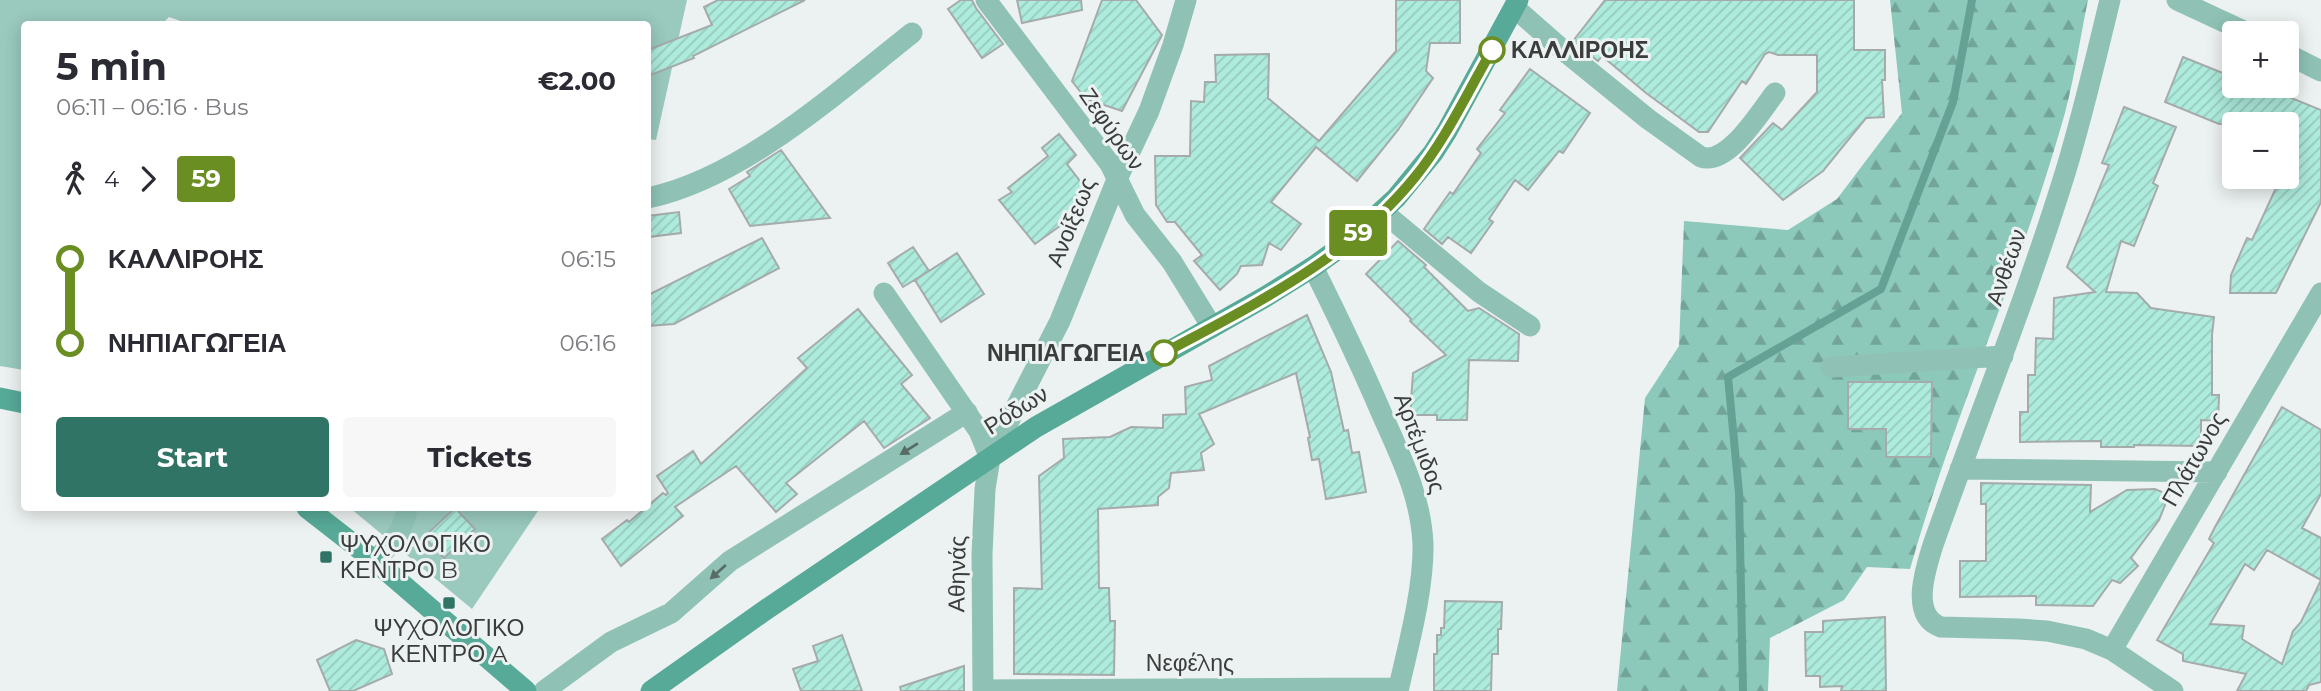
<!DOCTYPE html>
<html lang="en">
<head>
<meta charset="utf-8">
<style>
	:root { --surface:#fff; --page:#f7f7f7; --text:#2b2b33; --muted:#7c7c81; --accent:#307466 }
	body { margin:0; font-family:Montserrat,sans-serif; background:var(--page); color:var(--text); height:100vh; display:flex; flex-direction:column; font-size:26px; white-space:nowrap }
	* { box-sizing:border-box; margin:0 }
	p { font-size:23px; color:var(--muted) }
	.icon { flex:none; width:38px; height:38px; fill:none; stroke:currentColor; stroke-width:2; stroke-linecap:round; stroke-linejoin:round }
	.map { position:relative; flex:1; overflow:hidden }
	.drawer { position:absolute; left:21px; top:21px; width:630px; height:490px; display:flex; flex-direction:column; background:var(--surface); border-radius:7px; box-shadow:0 4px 18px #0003 }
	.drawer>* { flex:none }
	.badge { padding:0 14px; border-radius:5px; font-size:24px; line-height:46px }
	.controls { position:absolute; left:2222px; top:21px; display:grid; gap:14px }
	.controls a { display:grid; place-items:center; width:77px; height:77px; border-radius:7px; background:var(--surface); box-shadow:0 4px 18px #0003; font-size:35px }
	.map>.badge { position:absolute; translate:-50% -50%; box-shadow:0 0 0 4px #fff }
	.legs { display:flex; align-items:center; gap:10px; height:77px; padding:0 35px; font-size:23px }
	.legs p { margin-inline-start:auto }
	.headline { display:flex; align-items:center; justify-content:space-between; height:119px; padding:0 35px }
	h1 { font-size:38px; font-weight:700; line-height:52px }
	.action { display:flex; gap:14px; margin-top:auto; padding:14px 35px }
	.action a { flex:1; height:80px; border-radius:7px; background:var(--accent); color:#fff; font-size:28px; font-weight:700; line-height:80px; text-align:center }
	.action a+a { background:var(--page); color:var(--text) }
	ul { padding:0 35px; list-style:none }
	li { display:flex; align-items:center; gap:24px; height:84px; font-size:26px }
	li i { display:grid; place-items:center; width:10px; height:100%; margin:0 9px; background:currentColor }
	li i::after { content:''; width:18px; height:18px; margin:-9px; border:5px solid; border-radius:50%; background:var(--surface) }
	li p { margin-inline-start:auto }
	li:first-child i { background:linear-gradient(#0000 50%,currentColor 0) }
	li:last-child i { background:linear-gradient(currentColor 50%,#0000 0) }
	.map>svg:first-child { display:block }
	.grass { fill:#9ac9be }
	.forest { fill:url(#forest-firs) }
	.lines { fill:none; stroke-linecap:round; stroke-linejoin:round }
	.stream { stroke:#65a194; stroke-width:8 }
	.building { fill:url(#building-hatch); stroke:#a5abaa; stroke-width:2 }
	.street { stroke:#8fc2b5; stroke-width:21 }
	.secondary { stroke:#57aa98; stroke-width:21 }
	.oneway { fill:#586c66 }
	.line-1-casing { stroke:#fff; stroke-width:16 }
	.line-1 { stroke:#6b8e23; stroke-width:10 }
	.stop-1-dot { fill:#fff; stroke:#6b8e23; stroke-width:3.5 }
	.poi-dot { fill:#307466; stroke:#ecf2f1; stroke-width:2.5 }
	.labels { text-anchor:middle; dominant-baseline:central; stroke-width:6; stroke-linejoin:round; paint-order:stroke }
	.stop-label { font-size:23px; font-weight:bold; fill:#3a3d3c; stroke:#ecf2f1; text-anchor:start }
	.street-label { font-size:23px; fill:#3a3d3c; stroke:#ecf2f1 }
	.poi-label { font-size:23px; fill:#3a3d3c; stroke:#ecf2f1; text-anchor:start }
</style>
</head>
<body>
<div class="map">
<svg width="2321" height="691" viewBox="0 0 2321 691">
	<defs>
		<pattern id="forest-firs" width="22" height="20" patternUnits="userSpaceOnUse" patternTransform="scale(1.75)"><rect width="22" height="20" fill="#8cc9bb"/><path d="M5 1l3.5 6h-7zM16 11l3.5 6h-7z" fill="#73a499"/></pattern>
		<pattern id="building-hatch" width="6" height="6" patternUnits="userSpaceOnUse" patternTransform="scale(1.75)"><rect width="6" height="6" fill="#adebdc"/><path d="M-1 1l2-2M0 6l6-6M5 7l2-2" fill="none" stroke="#96cabe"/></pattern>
	</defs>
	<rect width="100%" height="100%" fill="#ecf2f1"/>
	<!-- grass -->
	<path class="grass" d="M0 0H687L656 140 648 139V24H189L169 17 162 24H24V370L0 366Z
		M350 508H540L472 609Z"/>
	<!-- forest -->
	<path class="forest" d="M1890 0H2088C2079 43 2073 89 2060 130 2017 279 1952 420 1910 569L1867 567 1844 600 1770 638 1768 691H1617L1645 398 1679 346 1684 221 1788 230 1837 199 1902 113Z"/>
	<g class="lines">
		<!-- stream -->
		<path class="stream" d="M1743 691 1739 493 1728 377 1881 289 1953 102 1972 0"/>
	</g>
	<!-- building -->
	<path class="building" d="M718 0H805L693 56 694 58 648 76V50L712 25 704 7Z
		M961 0H972L976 8 1003 44 982 58 948 9Z
		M1017 0H1081L1082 10 1022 23Z
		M1102 0H1136L1162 35 1122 111 1086 99 1072 81Z
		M1396 0H1460V43H1430L1426 71 1433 78 1398 130 1357 181 1316 147 1271 202 1301 224 1281 250 1269 243 1262 265 1241 266 1237 274 1220 290 1194 261 1202 255 1175 222H1167L1156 205 1155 156H1190L1191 101 1204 102 1205 82H1216L1215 55 1269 54 1268 98 1319 141 1396 51Z
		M1605 0H1854V50H1885V80H1882L1884 117 1866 118 1823 171 1783 200 1740 158 1773 123 1782 130 1817 92V55H1778L1769 52 1765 54 1746 84 1742 81 1708 132H1699L1646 93 1602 56 1598 61 1573 41Z
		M2183 57 2235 78V86H2262L2321 110V202L2276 293H2230L2231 275 2247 238 2252 240 2281 177H2287V124H2219L2165 102Z
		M1530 69 1590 113 1563 153 1559 151 1528 190 1515 180 1489 219 1493 222 1471 253 1448 237 1442 244 1424 229 1450 192 1453 194 1481 153 1477 149 1505 113 1500 110Z
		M2124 107 2176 127 2153 183 2158 186 2134 246 2121 241 2106 292 2137 293 2151 308 2214 317 2212 335V395H2219L2218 421 2201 420V446L2134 445V447H2101V441L2020 442V412H2028V375H2035L2036 338 2053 339 2054 298 2095 292 2067 267 2109 165 2102 163Z
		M1059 134 1076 155 1067 164 1086 189 1081 211 1035 244 999 200 1012 192 1008 188 1048 156 1042 148Z
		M781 150 830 218 750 226 729 189 750 176 747 172Z
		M679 212 681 233 648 237V216Z
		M762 238 779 268 674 324 648 326V295Z
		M1398 241 1426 265 1424 267 1468 311 1479 308 1519 334 1518 361 1469 360 1467 420H1437V415H1410L1413 373 1446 355 1410 321 1411 319 1366 274Z
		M913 247 929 271 903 287 888 263Z
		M957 253 984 294 941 322 915 280Z
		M858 309 912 375 901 384 930 418 884 448 864 421 786 483 797 494 776 512 736 466 675 507 683 516 621 566 602 539 627 520 629 522 663 493 666 495 668 493 657 476 693 451 701 464 807 368 798 358Z
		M1307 315 1331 372 1344 431 1348 430 1352 453 1359 452 1366 492 1326 499 1319 459 1312 460 1308 438 1310 437 1296 373 1199 414 1214 444 1201 453 1204 470 1171 473 1169 488 1158 497V505L1098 509 1099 588H1109L1110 621H1115L1114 675 1014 674V588L1042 589 1039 476 1064 458 1063 439 1110 437 1131 427 1163 428V415L1186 414 1185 387 1212 380 1209 366Z
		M1848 382H1932L1931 457H1886V429H1848Z
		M2282 407 2321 430V494L2302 528 2321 538V580L2267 550 2254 570 2245 564 2210 624 2244 626 2242 639 2282 664 2293 631 2301 622 2321 580V682L2309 685 2306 691H2237L2246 674 2183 661V654L2157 640 2214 543 2209 539 2215 527Z
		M1981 483 2091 485 2090 512 2127 490 2155 489 2169 495 2159 520 2131 558 2138 566 2120 583 2112 580 2093 606 2036 605V596L1960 597V561H1986V504H1981Z
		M455 508 475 529 444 558 424 537Z
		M1445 601 1502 602 1501 629H1498V654H1492L1491 691H1434V654H1437V635H1441V628H1444Z
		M1885 617 1886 691H1841L1842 686 1820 687V676H1806L1805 632H1823V621Z
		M842 635 862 691H801L793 669 818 661 813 646Z
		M356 640 384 649 392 674 353 691H330L317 660Z
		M964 666V691H901L900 687Z"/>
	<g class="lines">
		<!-- street -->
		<path class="street" d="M986 0 1110 164 1135 215 1172 262 1212 327
			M2110 0C2096 57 2083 114 2066 170 2027 297 1977 420 1933 545 1926 568 1909 616 1941 627L2019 629 2047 631 2086 639 2112 650 2173 691
			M2177 0 2248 33
			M1515 8 1557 45 1648 119 1701 157C1728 166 1760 112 1775 93
			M2287 54 2321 71
			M648 198C743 178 836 93 912 33
			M1383 212 1479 292 1530 326
			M1313 267C1337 315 1360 363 1381 412 1400 455 1421 496 1423 544 1424 589 1408 647 1398 691
			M884 293 979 431 990 458
			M1831 367 2003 356
			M1960 469 2217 472
			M375 561C391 544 404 531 407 508
			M2112 650 2321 293
			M983 690 1398 688
			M544 691 611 642 671 613 730 561 967 412
			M983 691 982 554 985 489 990 458 1060 321 1118 177 1149 111 1173 45 1186 0"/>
		<!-- secondary -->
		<path class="secondary" d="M0 398 24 403
			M307 508 375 561 526 691
			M651 691 764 611 1036 427 1265 297 1313 267 1349 241 1396 198 1433 153 1447 131 1518 0"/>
	</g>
	<!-- one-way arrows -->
	<defs><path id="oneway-solid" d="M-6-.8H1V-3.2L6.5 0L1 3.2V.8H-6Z" transform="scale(1.75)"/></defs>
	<g class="oneway">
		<use href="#oneway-solid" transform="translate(909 449) rotate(148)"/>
		<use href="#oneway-solid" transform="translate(718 572) rotate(138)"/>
	</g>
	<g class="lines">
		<!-- line-1 casing -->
		<g class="line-1-casing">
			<path id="line-1" d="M1164 353C1253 305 1350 258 1415 177 1446 139 1467 93 1492 50"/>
		</g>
		<!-- line-1 -->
		<use href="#line-1" class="line-1"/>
	</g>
	<!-- markers -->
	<g class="stop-1-dot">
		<circle cx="1492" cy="50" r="12"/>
		<circle cx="1164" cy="353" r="12"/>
	</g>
	<g class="poi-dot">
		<rect x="319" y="550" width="14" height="14" rx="3.5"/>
		<rect x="442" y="596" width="14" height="14" rx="3.5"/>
	</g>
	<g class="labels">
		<!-- stop labels -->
		<g class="stop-label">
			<text x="1511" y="50">ΚΑΛΛΙΡΟΗΣ</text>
			<text x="1145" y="353" text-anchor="end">ΝΗΠΙΑΓΩΓΕΙΑ</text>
		</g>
		<!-- street labels -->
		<g class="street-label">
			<text transform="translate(1112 129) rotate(55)">Ζεφύρων</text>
			<text transform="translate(1071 222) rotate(-68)">Ανοίξεως</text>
			<text transform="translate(2006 267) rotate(-71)">Ανθέων</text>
			<text transform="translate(1016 410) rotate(-32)">Ρόδων</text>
			<text transform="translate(1420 443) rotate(69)">Αρτέμιδος</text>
			<text transform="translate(2194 459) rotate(-60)">Πλάτωνος</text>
			<text transform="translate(957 574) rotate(-89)">Αθηνάς</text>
			<text x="1190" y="663">Νεφέλης</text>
		</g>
		<!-- poi labels -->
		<g class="poi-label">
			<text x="340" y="544">ΨΥΧΟΛΟΓΙΚΟ<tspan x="340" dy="26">ΚΕΝΤΡΟ B</tspan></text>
			<text x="449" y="628" text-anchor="middle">ΨΥΧΟΛΟΓΙΚΟ<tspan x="449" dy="26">ΚΕΝΤΡΟ A</tspan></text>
		</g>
	</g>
</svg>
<div class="controls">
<a>+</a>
<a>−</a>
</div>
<b class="badge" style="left:1358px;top:233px;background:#6b8e23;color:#fff">59</b>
<section class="drawer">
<div class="headline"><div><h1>5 min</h1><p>06:11 – 06:16 · Bus</p></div><b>€2.00</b></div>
<div class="legs"><svg class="icon" aria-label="walk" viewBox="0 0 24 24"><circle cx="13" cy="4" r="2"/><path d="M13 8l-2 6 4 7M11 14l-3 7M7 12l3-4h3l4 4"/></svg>4<svg class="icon" aria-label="forward" viewBox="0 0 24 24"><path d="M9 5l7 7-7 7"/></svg><b class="badge" style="background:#6b8e23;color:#fff">59</b></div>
<ul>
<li><i style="color:#6b8e23"></i><b>ΚΑΛΛΙΡΟΗΣ</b><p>06:15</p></li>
<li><i style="color:#6b8e23"></i><b>ΝΗΠΙΑΓΩΓΕΙΑ</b><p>06:16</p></li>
</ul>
<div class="action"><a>Start</a><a>Tickets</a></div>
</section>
</div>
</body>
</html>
